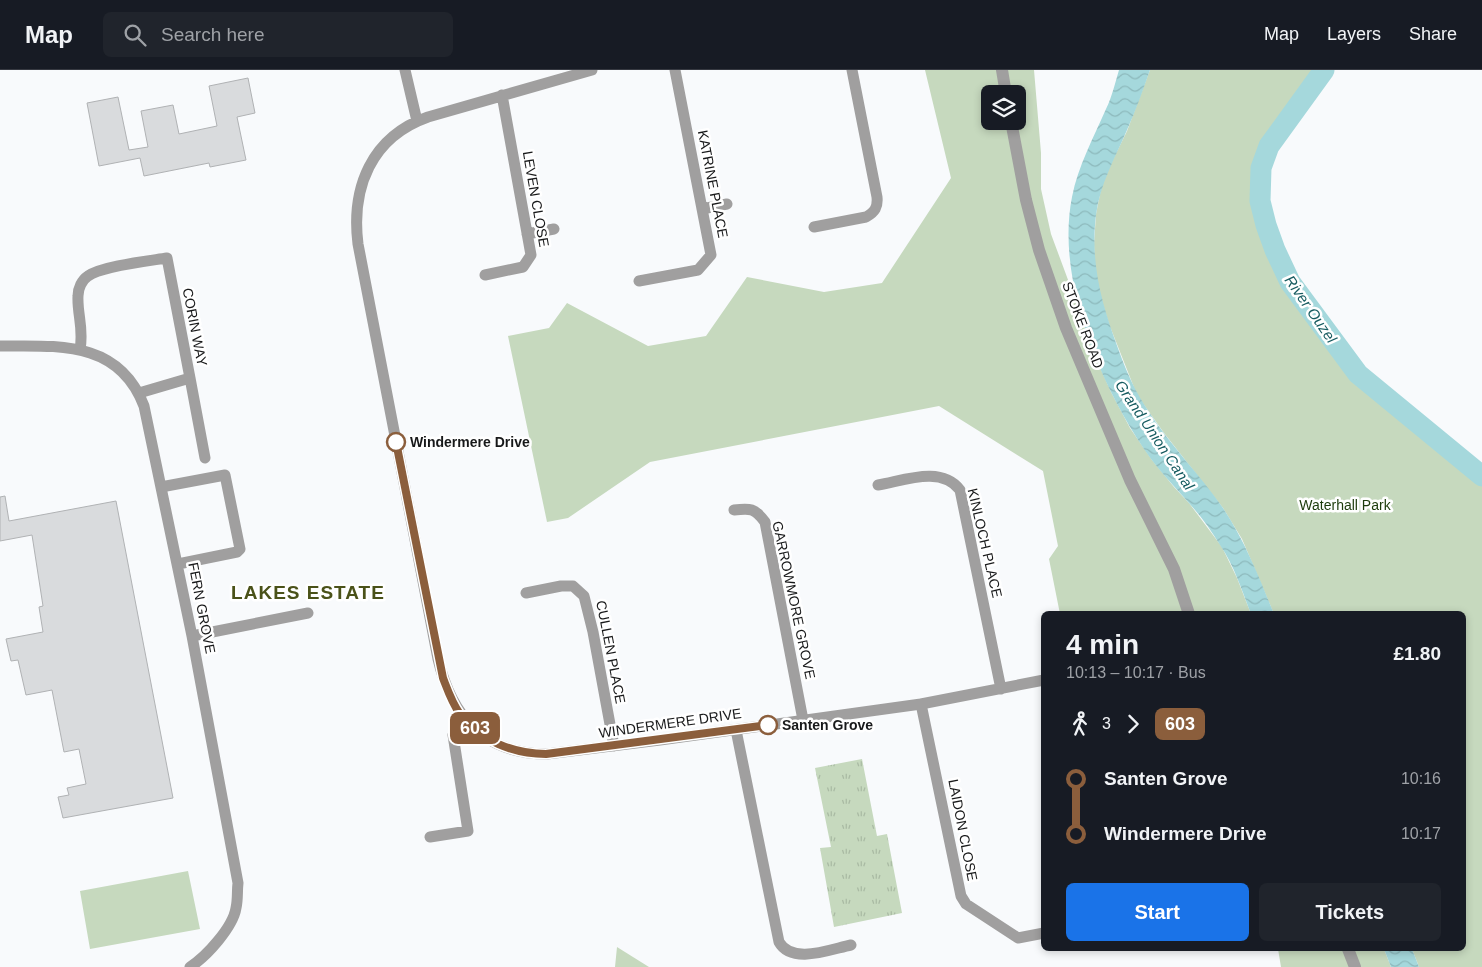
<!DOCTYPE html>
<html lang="en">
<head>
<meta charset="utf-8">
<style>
	:root { --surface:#171b24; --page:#20242c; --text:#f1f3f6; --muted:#9ea1a6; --line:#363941; --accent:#1a73e8 }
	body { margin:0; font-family:Helvetica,sans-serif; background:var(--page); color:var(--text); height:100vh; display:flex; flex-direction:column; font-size:19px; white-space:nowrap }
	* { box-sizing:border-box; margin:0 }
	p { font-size:16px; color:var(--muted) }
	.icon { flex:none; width:28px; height:28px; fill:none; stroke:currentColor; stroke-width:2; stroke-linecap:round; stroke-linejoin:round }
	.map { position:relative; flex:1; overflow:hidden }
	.panel { position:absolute; left:1041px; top:541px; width:425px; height:340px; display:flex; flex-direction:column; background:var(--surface); border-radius:8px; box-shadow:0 2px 8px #0003 }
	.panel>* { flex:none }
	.badge { padding:0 10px; border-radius:8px; font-size:18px; line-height:32px }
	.controls { position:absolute; left:981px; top:15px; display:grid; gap:10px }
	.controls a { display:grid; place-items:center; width:45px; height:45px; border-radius:8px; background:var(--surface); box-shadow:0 2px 8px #0003; font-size:25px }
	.map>.badge { position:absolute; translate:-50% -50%; box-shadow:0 0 0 2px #fff }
	.legs { display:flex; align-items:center; gap:8px; height:55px; padding:0 25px; font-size:16px }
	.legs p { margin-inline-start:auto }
	.headline { display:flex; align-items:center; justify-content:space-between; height:85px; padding:0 25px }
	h1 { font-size:28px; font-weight:800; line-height:38px }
	.button { display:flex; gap:10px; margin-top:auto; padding:10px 25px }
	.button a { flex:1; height:58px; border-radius:8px; background:var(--accent); color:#fff; font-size:20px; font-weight:800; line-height:58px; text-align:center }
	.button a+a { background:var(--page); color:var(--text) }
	ul { padding:0 25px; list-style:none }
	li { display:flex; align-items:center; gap:18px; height:55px; font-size:19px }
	li i { display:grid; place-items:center; width:8px; height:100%; margin:0 6px; background:currentColor }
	li i::after { content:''; width:12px; height:12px; margin:-6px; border:4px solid; border-radius:50%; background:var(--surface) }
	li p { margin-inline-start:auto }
	li:first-child i { background:linear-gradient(#0000 50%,currentColor 0) }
	li:last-child i { background:linear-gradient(currentColor 50%,#0000 0) }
	header { display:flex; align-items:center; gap:30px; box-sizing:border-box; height:70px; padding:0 25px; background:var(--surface); border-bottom:1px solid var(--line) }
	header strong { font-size:24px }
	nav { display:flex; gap:28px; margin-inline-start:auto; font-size:18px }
	.search { width:350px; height:45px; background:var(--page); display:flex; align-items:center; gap:12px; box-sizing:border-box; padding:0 18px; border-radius:8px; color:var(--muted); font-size:19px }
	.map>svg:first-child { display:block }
	.grass { fill:url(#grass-tufts) }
	.green { fill:#c6d9be; fill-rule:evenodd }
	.water { fill:url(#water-waves) }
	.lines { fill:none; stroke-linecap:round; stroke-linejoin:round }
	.river { stroke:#a5d8dc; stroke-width:21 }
	.building { fill:#d9dbdd; stroke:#b0b2b4 }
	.minor { stroke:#a09f9f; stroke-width:11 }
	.tertiary { stroke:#a09f9f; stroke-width:12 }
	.line-1-casing { stroke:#fff; stroke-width:11 }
	.line-1 { stroke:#8b5e3c; stroke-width:8 }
	.stop-1-dot { fill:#fff; stroke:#8b5e3c; stroke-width:2.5 }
	.labels { text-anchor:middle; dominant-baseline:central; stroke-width:5; stroke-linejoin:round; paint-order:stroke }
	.street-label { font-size:14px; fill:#18191a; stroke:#fff }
	.stop-label { font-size:14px; font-weight:bold; fill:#18191a; stroke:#fff; text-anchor:start }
	.park-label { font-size:14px; fill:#1c3b0b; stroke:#fff }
	.water-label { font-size:15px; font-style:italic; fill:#165b60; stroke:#fff }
	.district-label { font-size:19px; font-weight:bold; letter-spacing:1px; fill:#4a5219; stroke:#fff }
</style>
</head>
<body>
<header>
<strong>Map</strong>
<div class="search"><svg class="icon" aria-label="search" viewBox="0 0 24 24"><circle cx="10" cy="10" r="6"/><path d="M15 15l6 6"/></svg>Search here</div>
<nav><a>Map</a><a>Layers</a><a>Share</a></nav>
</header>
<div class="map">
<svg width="1482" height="897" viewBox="0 0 1482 897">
	<defs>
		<pattern id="grass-tufts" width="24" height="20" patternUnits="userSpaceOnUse" patternTransform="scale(1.25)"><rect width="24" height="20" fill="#c6d9be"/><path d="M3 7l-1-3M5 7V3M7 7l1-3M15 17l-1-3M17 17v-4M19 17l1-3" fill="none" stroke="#a9baa3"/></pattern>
		<pattern id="water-waves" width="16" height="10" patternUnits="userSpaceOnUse" patternTransform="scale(1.25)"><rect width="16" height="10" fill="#a5d8dc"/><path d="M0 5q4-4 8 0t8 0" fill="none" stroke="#8db9bc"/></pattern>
	</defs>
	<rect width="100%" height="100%" fill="#f8fafc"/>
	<!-- grass -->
	<path class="grass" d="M862 689 877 766 887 764 902 843 834 857 820 778 831 777 815 698Z"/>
	<!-- green -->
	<path class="green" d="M925 0H1034L1041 83V119L1051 164 1077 234 1094 284 1111 322 1130 358 1152 390 1174 417 1189 433 1222 477 1237 508 1251 544H1060L1049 489 1058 476 1043 401 939 336 650 392 568 448 547 452 508 266 549 258 567 233 648 276 706 266 747 207 824 222 882 213 951 108ZM990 24H1018V51H990Z
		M1150 0H1324L1269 76 1261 98 1260 131 1266 155 1275 180 1290 212 1358 304 1482 406V897H1419L1412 879H1464V544H1274L1242 469 1223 438 1164 363 1137 325 1109 254 1100 225 1095 200 1094 174 1096 144 1100 124 1105 106 1127 61Z
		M188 801 200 859 90 879 80 821Z
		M617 877 649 897H615Z
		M1278 879H1384L1391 897H1281Z"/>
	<!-- water -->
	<path class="water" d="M1119 0H1150C1143 20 1136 40 1127 60 1115 88 1100 114 1096 145 1090 194 1102 235 1119 281 1127 303 1136 323 1149 342 1171 376 1200 405 1223 438 1245 471 1259 507 1274 544H1251C1242 521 1234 495 1220 475 1211 460 1200 445 1188 432 1176 418 1163 405 1151 389 1103 322 1055 212 1072 127 1078 96 1093 69 1106 39 1112 27 1115 13 1119 0Z
		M1384 879H1412L1419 897H1391Z"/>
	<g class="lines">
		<!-- river -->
		<path class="river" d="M1324 0 1269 76 1261 98 1260 131 1266 155 1275 180 1290 212 1358 304 1482 406"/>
	</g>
	<!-- building -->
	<path class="building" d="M248 8 255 43 237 47 246 90 210 97 209 93 144 106 140 88 99 96 87 33 118 27 129 80 148 77 141 41 173 35 179 64 217 56 209 16Z
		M5 426 9 451 116 431 173 728 63 748 58 727 69 725 67 718 86 714 79 679 64 682 52 620 26 625 18 590 11 591 6 569 43 562 39 537 43 536 32 465 0 471V427Z"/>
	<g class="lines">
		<!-- minor -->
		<path class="minor" d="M405 0 417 51
			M592 0 428 47C371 67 351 118 358 174L438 589C452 647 484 684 547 684L660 670 921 634 1044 610
			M702 139 727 134
			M814 157 866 147C875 142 878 137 877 127L852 0
			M527 164 554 159
			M485 205 523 197 531 185 502 25
			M639 211 698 200 711 185 675 0
			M0 276C58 276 119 270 144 336L192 566 238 813C237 821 238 830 236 838 233 857 207 886 190 897
			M80 279C84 259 77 244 78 226 78 218 82 210 88 206 102 196 148 191 167 188L190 308 139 323
			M190 308 205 388
			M878 415C903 411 941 395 960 420L1001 619
			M161 417 225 405 240 479 237 482 178 494
			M734 440C750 438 755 438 765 452L803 650
			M526 523 561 516H573L584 526 593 562 614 676
			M192 566 308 543
			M921 634 961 826 966 834 1018 868 1044 863
			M736 660 779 872C792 895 831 879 851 875
			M430 767 468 761 453 665 467 652"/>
		<!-- tertiary -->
		<path class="tertiary" d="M1002 0 1006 24
			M1011 51 1026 130 1039 180 1066 258 1130 410 1174 499 1189 544
			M1348 879 1355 897"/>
	</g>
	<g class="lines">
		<!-- line-1 casing -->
		<g class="line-1-casing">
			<path id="line-1" d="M396 372 443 608C448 621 452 633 460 644 480 671 514 684 546 684L768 655"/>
		</g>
		<!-- line-1 -->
		<use href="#line-1" class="line-1"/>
	</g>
	<!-- markers -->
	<g class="stop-1-dot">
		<circle cx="396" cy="372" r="9"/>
		<circle cx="768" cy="655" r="9"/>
	</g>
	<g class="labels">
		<!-- street labels -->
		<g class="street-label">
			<text transform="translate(713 114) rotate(79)">KATRINE PLACE</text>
			<text transform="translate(536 129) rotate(80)">LEVEN CLOSE</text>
			<text transform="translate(1083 255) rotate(69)">STOKE ROAD</text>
			<text transform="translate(195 257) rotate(79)">CORIN WAY</text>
			<text transform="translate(985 473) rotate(77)">KINLOCH PLACE</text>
			<text transform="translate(794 530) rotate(78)">GARROWMORE GROVE</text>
			<text transform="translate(202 538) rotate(79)">FERN GROVE</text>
			<text transform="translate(611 582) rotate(79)">CULLEN PLACE</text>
			<text transform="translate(670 653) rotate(-8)">WINDERMERE DRIVE</text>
			<text transform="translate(963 760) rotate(79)">LAIDON CLOSE</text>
		</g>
		<!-- stop labels -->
		<g class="stop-label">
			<text x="410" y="372">Windermere Drive</text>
			<text x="782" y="655">Santen Grove</text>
		</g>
		<!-- park labels -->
		<g class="park-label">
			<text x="1345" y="435">Waterhall Park</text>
		</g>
		<!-- water labels -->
		<g class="water-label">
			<text transform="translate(1311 239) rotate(55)">River Ouzel</text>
			<text transform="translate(1155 365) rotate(56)">Grand Union Canal</text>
		</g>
		<!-- district labels -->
		<g class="district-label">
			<text x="308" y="522">LAKES ESTATE</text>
		</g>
	</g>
</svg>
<div class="controls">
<a><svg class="icon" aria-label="layers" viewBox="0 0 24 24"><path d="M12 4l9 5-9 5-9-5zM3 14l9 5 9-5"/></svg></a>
</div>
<b class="badge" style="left:475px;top:658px;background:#8b5e3c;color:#fff">603</b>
<section class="panel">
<div class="headline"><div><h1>4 min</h1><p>10:13 – 10:17 · Bus</p></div><b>£1.80</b></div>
<div class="legs"><svg class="icon" aria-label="walk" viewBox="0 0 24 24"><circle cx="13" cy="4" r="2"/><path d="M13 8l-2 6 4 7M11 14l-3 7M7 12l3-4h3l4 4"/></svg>3<svg class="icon" aria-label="forward" viewBox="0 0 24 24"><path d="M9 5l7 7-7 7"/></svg><b class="badge" style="background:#8b5e3c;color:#fff">603</b></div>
<ul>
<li><i style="color:#8b5e3c"></i><b>Santen Grove</b><p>10:16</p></li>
<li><i style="color:#8b5e3c"></i><b>Windermere Drive</b><p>10:17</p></li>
</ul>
<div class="button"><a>Start</a><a>Tickets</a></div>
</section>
</div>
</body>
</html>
